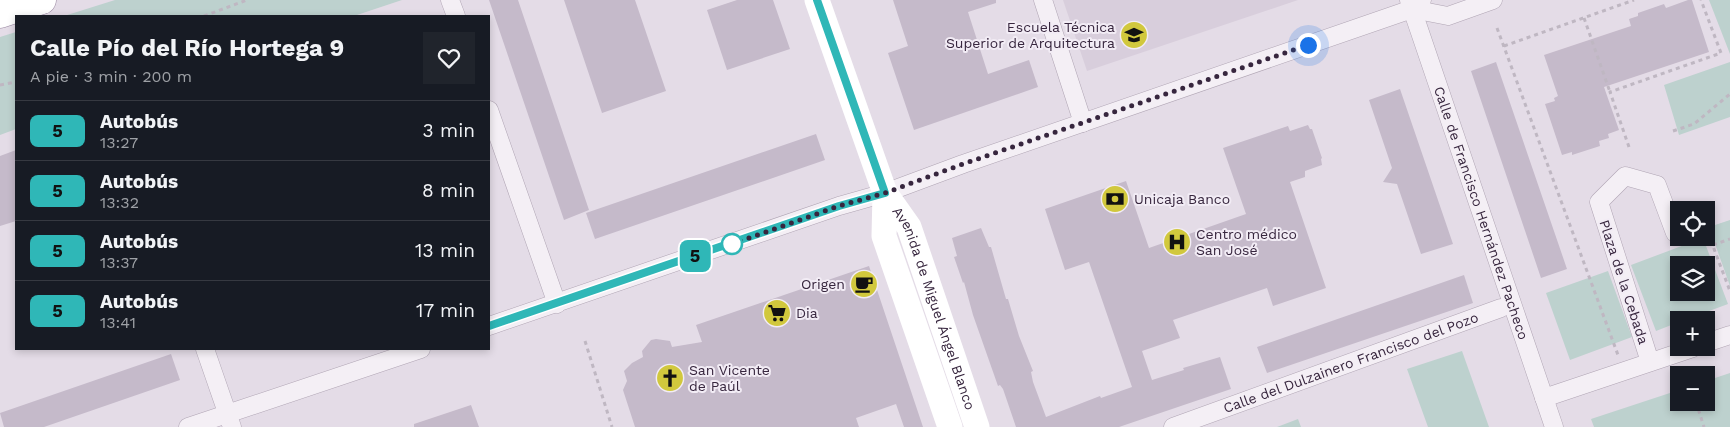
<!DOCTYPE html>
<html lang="es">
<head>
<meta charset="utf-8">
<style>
	:root { --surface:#171b24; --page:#20242c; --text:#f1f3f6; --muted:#9ea1a6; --line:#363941 }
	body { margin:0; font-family:"Work Sans",sans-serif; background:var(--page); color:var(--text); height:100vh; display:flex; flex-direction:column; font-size:19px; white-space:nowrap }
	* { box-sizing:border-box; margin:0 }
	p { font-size:16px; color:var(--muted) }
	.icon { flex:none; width:28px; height:28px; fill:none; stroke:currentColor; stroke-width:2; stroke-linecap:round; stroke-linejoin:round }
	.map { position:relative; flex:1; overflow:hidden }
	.sheet { position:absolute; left:15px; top:15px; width:475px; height:335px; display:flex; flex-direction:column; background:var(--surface); border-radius:0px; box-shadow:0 2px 8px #0003 }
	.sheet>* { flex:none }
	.badge { padding:0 10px; border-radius:8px; font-size:18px; line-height:32px }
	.controls { position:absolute; left:1670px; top:201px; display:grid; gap:10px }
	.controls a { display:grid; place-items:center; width:45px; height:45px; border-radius:0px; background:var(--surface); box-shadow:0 2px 8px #0003; font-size:25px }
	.you { position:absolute; width:25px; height:25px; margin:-12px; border:4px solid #fff; border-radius:50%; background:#1a73e8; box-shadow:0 0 0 8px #1a73e833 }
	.map>.badge { position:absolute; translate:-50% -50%; box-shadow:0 0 0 2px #fff }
	.round { display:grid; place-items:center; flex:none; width:52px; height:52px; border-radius:0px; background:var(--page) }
	.head { display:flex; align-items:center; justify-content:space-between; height:85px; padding:0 15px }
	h1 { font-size:24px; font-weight:700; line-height:38px }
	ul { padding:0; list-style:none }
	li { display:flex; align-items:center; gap:15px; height:60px; padding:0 15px; border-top:1px solid var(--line) }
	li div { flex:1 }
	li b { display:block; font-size:19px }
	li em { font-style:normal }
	li .badge { min-width:55px; font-weight:700; text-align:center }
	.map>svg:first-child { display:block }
	.built { fill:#d8cedc }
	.green { fill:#bdd1ce; fill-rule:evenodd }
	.building { fill:#c5baca }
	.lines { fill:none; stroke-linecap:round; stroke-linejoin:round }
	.street-casing { stroke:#b0a5b4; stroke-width:19 }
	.highway-casing { stroke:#96849e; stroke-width:29 }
	.path { stroke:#bfb7c2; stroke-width:3; stroke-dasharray:4 4; stroke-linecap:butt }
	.street { stroke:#f4eff5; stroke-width:18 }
	.secondary { stroke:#fff; stroke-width:25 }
	.highway { stroke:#fff; stroke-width:28 }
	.line-casing { stroke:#fff; stroke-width:11 }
	.line { stroke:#2fb7b7; stroke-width:8 }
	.walk { stroke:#37263e; stroke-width:5; stroke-dasharray:0 9 }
	.stop-dot { fill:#fff; stroke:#2fb7b7; stroke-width:2.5 }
	.labels { text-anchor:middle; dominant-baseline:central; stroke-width:4; stroke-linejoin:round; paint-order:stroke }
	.poi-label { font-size:14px; fill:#37263e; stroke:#f2ecf5; text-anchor:start }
	.street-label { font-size:14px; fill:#37263e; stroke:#f2ecf5 }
</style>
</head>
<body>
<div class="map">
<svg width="1730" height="427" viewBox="0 0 1730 427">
	<rect width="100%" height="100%" fill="#e4dce7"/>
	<!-- built -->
	<path class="built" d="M1063 0H1298L1087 71Z"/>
	<!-- green -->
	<path class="green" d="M115 0H402L354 16H64Z
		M1709 0H1730V54Z
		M16 32V129L0 135V37Z
		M1730 62V117L1679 135 1664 85Z
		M1730 220V286L1709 227Z
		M1703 238 1728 304 1685 320H1679V322L1656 331 1631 265ZM1679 265H1706V292H1679Z
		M1608 271 1632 337 1570 360 1546 293Z
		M1462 351 1489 427H1428L1407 369Z
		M1730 373V427H1594L1591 419 1679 390V402H1706V381Z
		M1298 419 1301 427H1277Z"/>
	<!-- building -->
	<path class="building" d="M489 0H518L589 210 564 220Z
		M564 0H635L666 91 602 113Z
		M737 0H773L790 49 727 70 707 10Z
		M893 0H996V3L968 12 988 74 1029 60 1038 87 914 130 888 53 908 46Z
		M1688 0H1692L1709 52 1604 87 1619 130 1608 134 1609 138 1599 141 1600 146 1572 155V152L1562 155 1545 104 1555 101 1554 98 1558 96 1544 55 1631 26 1629 19 1638 16V13L1664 4 1666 8Z
		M1496 62 1567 269 1541 278 1471 71Z
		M1400 89 1453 244 1421 254 1397 184 1383 182 1392 168 1369 100Z
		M1308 125 1310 129H1312L1322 158 1321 159 1322 165 1305 171V177L1290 182 1326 288 1273 306 1267 288 1173 320 1180 338 1142 351 1152 380 1184 370 1183 368 1220 357 1231 389 1119 427H1016L1003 389 1000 385 998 386 973 315 964 282 963 283 954 257 957 256 952 238 981 228 989 247H991L1006 299H1008L1019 336 1033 371 1031 372 1033 382 1046 417 1100 396 1101 398 1132 387 1089 262 1065 270 1045 209 1126 181 1149 248 1246 214 1223 148 1288 126 1290 131Z
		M816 134 825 160 595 239 586 213Z
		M16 150V221L0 226V156Z
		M869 266 923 427H904L896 404 856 418 859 427H635L623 390 627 381 624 371 632 363 643 357 642 351 651 340 656 339 670 341 672 347 702 342 696 325Z
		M1464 275 1473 303 1267 373 1257 347Z
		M171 354 180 380 44 427H4L0 413Z
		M471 405 479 427H414V424Z"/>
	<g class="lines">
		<!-- street casing -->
		<g class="street-casing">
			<g id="street">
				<path d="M450 0 456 16"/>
				<path d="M1043 0 1083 123"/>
				<path id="s1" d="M1409 0 1554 427"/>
				<path d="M1412 9 1448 16 1493 0"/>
				<path d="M489 110 557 304"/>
				<path d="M489 326 839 206 885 193 963 164 1412 9 1422 0"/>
				<path d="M1706 343 1730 335"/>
				<path d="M205 349 232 427"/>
				<path d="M1650 362 1599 202 1625 176 1657 185 1675 233"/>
				<path d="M1544 398 1693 348"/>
				<path d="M188 427 421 349"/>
				<path id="s2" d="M1173 427 1501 308"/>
			</g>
		</g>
		<!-- highway casing -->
		<g class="highway-casing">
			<path id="highway" d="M0 14 42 0"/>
		</g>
		<!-- path -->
		<path class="path" d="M204 16 247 0
			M1584 18 1610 92
			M1497 28 1618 355
			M1504 46 1634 0
			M0 85 16 82
			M1673 131 1694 124 1730 94
			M1629 147 1610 92 1721 53 1701 0
			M1708 233 1730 291
			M1713 245 1730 239
			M585 341 612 427
			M1696 402 1704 427"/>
		<!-- street -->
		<use href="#street" class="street"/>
		<!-- secondary -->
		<g class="secondary">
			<path id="s3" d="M817 0 885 193 909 227 977 427"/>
			<path d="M885 193 884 236 950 427"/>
		</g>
		<!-- highway -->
		<use href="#highway" class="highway"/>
	</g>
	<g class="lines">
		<!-- line casing -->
		<g class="line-casing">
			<path id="line" d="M489 326 839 206 885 193 817 0"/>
		</g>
		<!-- line -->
		<use href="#line" class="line"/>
		<!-- walk -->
		<path class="walk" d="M732 244 839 206 885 193 963 164 1308 45"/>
	</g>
	<!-- icons -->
	<defs>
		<g id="university-disc" transform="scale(1.4375)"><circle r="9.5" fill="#d1c83d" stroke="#f2ecf5"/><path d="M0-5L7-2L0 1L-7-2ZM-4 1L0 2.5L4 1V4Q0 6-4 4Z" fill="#111"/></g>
		<g id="bank-disc" transform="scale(1.4375)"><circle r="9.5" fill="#d1c83d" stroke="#f2ecf5"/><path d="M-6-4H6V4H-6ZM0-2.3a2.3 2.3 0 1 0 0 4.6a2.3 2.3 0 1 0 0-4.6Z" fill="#111"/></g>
		<g id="hospital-disc" transform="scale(1.4375)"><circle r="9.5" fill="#d1c83d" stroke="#f2ecf5"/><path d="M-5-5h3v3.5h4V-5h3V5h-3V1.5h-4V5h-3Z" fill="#111"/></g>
		<g id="cafe-disc" transform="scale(1.4375)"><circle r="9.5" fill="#d1c83d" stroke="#f2ecf5"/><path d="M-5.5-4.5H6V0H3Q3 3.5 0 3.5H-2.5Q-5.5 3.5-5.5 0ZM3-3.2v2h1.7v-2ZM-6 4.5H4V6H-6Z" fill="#111"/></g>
		<g id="supermarket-disc" transform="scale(1.4375)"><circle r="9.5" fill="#d1c83d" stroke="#f2ecf5"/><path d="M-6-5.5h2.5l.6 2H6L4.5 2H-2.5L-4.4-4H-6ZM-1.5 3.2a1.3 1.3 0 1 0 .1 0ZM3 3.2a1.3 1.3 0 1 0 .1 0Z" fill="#111"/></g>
		<g id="church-disc" transform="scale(1.4375)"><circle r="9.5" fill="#d1c83d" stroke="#f2ecf5"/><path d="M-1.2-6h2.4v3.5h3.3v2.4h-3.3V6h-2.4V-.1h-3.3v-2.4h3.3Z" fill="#111"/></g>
	</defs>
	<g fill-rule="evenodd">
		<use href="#university-disc" x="1134" y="35"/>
		<use href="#bank-disc" x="1115" y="199"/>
		<use href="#hospital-disc" x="1177" y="242"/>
		<use href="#cafe-disc" x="864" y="284"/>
		<use href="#supermarket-disc" x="777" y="313"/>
		<use href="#church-disc" x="670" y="378"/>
	</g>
	<!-- markers -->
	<circle class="stop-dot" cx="732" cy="244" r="10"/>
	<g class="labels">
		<!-- poi labels -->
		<g class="poi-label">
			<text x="1115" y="27" text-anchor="end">Escuela Técnica<tspan x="1115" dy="16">Superior de Arquitectura</tspan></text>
			<text x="1134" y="199">Unicaja Banco</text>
			<text x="1196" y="234">Centro médico<tspan x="1196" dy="16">San José</tspan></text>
			<text x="845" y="284" text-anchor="end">Origen</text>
			<text x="796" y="313">Dia</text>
			<text x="689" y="370">San Vicente<tspan x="689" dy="16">de Paúl</tspan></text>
		</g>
		<!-- street labels -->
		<g class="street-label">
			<text stroke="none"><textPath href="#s1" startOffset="225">Calle de Francisco Hernández Pacheco</textPath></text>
			<text transform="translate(1624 282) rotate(72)">Plaza de la Cebada</text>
			<text stroke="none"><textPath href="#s3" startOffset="331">Avenida de Miguel Ángel Blanco</textPath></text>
			<text stroke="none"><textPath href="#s2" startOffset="189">Calle del Dulzainero Francisco del Pozo</textPath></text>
		</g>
	</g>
</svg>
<div class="controls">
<a><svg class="icon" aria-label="locate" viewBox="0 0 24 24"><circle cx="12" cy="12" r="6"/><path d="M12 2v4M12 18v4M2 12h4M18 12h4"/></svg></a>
<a><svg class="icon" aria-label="layers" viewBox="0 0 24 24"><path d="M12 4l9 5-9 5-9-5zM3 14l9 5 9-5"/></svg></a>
<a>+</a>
<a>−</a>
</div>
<div class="you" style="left:1308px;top:45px"></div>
<b class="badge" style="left:695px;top:256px;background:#2fb7b7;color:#111">5</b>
<section class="sheet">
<div class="head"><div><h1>Calle Pío del Río Hortega 9</h1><p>A pie · 3 min · 200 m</p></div><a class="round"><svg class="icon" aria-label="heart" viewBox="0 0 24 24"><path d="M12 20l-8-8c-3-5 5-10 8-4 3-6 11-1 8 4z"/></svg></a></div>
<ul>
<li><span class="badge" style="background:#2fb7b7;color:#111">5</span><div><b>Autobús</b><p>13:27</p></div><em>3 min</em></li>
<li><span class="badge" style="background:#2fb7b7;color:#111">5</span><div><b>Autobús</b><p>13:32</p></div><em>8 min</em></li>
<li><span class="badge" style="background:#2fb7b7;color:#111">5</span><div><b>Autobús</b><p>13:37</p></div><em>13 min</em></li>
<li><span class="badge" style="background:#2fb7b7;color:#111">5</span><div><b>Autobús</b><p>13:41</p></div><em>17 min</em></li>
</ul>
</section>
</div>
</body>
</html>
